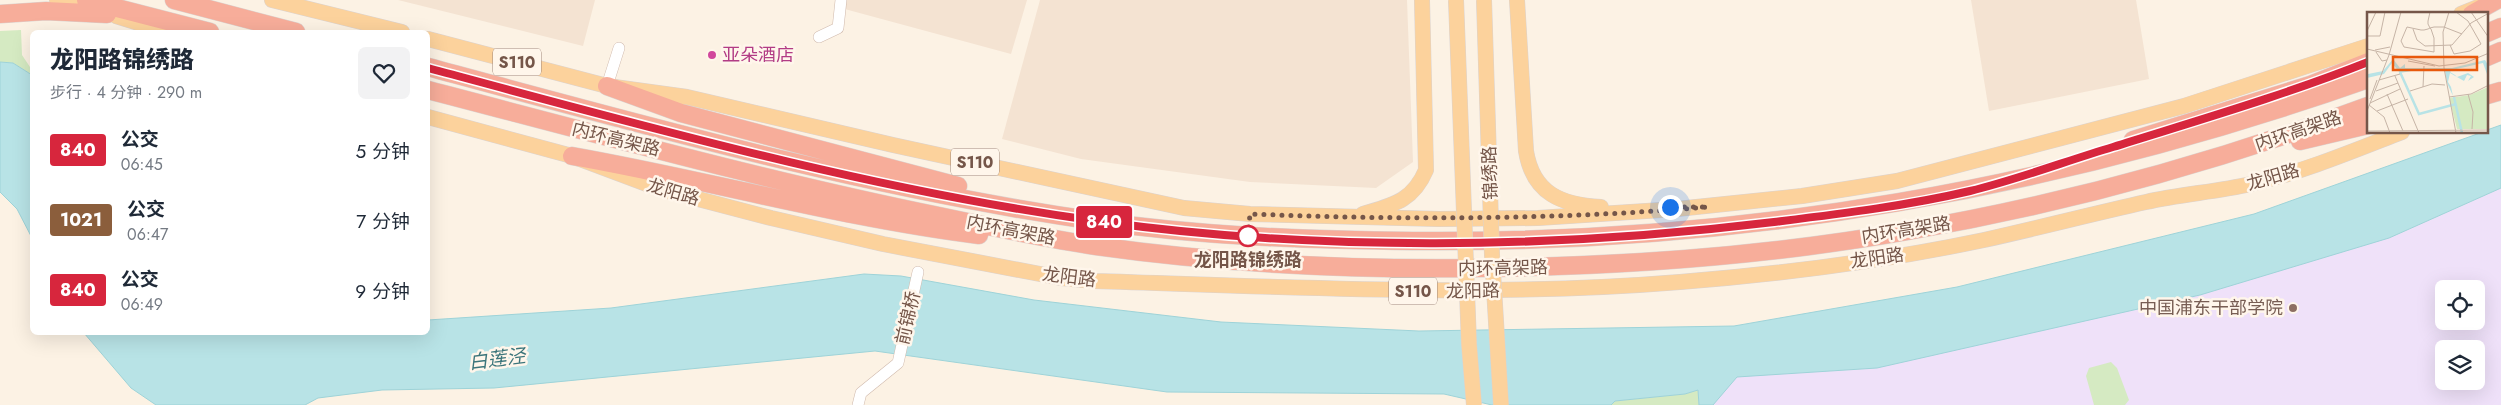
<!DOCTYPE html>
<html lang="zh">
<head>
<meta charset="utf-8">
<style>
	:root { --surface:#fff; --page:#f2f2f3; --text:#1f2937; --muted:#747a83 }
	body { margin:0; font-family:Jost,"Noto Sans SC",sans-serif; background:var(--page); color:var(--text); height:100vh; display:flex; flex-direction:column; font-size:19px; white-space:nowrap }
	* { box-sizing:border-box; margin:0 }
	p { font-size:16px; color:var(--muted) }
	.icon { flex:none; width:28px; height:28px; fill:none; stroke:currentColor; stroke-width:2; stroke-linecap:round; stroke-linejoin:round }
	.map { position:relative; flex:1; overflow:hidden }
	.drawer { position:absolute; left:30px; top:30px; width:400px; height:305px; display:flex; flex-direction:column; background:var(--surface); border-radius:8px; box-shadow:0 5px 20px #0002 }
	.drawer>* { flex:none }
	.badge { padding:0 10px; border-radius:4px; font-size:18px; line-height:32px }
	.tools { position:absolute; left:2435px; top:280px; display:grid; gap:10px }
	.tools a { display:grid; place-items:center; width:50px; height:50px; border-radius:8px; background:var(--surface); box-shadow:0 5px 20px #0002; font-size:25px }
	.you { position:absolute; width:25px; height:25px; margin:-12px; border:4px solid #fff; border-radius:50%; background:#1a73e8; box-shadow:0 0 0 8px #1a73e833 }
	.map>.badge { position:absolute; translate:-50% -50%; box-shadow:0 0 0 2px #fff }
	.round { display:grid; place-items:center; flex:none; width:52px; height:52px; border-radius:8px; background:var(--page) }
	.summary { display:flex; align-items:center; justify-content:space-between; height:85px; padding:0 20px }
	h1 { font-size:24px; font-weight:800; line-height:38px }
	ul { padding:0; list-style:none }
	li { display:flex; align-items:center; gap:15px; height:70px; padding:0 20px }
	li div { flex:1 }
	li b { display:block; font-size:19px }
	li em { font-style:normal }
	li .badge { min-width:55px; font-weight:700; text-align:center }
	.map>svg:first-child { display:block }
	.residential { fill:#f4e3d2 }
	.education { fill:#efe1f9; fill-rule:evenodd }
	.green { fill:#d5eac2 }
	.water { fill:#b8e3e6; stroke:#9ed3d8 }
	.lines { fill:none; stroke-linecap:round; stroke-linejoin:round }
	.minor-casing { stroke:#d0baad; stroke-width:12 }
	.major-casing { stroke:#dbd3d0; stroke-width:16 }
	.highway-casing { stroke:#dbd3d0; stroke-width:19 }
	.minor { stroke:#fff; stroke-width:11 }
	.major { stroke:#fcd29c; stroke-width:15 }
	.highway { stroke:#f7ad9a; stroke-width:18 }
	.major-bridge-casing { stroke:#dbd3d0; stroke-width:16; stroke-linecap:butt }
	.major-bridge { stroke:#fcd29c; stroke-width:15 }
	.line-casing { stroke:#fff; stroke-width:11 }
	.line { stroke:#d7263d; stroke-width:8 }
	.walk { stroke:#755649; stroke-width:5; stroke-dasharray:0 9 }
	.hotel-dot { fill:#d1479c; stroke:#fff6eb; stroke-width:2 }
	.stop-dot { fill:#fff; stroke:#d7263d; stroke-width:2.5 }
	.education-dot { fill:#8d6e63; stroke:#fff6eb; stroke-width:2 }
	.labels { text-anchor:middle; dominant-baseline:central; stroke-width:5; stroke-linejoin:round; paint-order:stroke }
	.shield { fill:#fff6eb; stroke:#9e867a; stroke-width:1 }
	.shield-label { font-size:16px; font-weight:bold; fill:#755649 }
	.hotel-label { font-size:18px; fill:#b23c85; stroke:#fff6eb; text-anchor:start }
	.street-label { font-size:18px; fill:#755649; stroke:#fff6eb }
	.stop-label { font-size:18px; font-weight:bold; fill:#755649; stroke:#fff6eb }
	.education-label { font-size:18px; fill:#785e54; stroke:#fff6eb; text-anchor:end }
	.water-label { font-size:19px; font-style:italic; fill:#3c757b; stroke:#fff6eb }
	.inset-river { fill:none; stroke:#b8e3e6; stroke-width:2.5 }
	.inset-road { fill:none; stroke:#c6b4a6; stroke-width:1 }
	.view { fill:#e8590c; fill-opacity:0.15; stroke:#e8590c; stroke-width:2.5 }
	.inset-edge { fill:none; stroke:#755649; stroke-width:2.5 }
</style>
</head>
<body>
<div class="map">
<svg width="2501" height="405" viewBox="0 0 2501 405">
	<rect width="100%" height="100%" fill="#fcf2e4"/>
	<!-- residential -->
	<path class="residential" d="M398 0H595L583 46Z
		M843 0H1027L1011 54 841 8Z
		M1040 0H1407L1413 162 1376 188 1250 182 1081 159 1002 139Z
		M1971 0H2136L2149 79 1989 111Z"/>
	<!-- education -->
	<path class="education" d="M2501 188V405H1589L1585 387 2389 238ZM2444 289H2476V321H2444ZM2444 349H2476V381H2444Z"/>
	<!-- green -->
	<path class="green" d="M21 30 22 55 32 70V75L13 63 0 62V31Z
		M2111 362 2117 368 2129 400 2125 405H2094L2086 376 2089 368Z
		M1698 390 1699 405H1611L1615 401 1685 394Z"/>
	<!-- water -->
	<path class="water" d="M0 62 13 63 32 75V238L17 209 0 192Z
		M2501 125V188L2389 238 2200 295 1877 368 1737 377 1713 405H1699L1698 390 1685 394 1615 401 1611 405H1492L1444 394 1167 392 875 351 494 388 382 390 318 398 305 405H156L131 388 84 333 428 332V320L611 308 864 274 901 276 1034 300 1221 322 1419 331 1734 326 1957 287 2254 214 2480 133 2487 132V130Z"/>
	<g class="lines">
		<!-- minor casing -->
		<g class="minor-casing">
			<path id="minor" d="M819 37 838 28 841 0
				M607 86 619 48
				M858 405 861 393 898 363 918 272"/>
		</g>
		<!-- major casing -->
		<g class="major-casing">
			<path id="major" d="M57 0 89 9
				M272 0 402 32
				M1517 0 1526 151C1533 194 1562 205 1601 207
				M2461 14 2483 5
				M116 16 168 32
				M428 39 607 86 687 97 893 145 1184 208 1250 214 1439 219 1538 218 1677 209 1802 196 1897 181 2184 106 2368 46
				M428 117 572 156 660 189 771 218 883 244 1061 278 1094 281C1289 287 1485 298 1680 282 1782 274 1884 261 1984 240 2038 228 2092 214 2146 202 2181 194 2216 192 2251 184 2303 172 2353 151 2402 132
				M1363 214C1393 205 1413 201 1426 170L1422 0"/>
		</g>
		<!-- highway casing -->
		<g class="highway-casing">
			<path id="highway" d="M86 0 210 32
				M174 0 296 32
				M0 14 46 11 107 14
				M2472 14 2497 0
				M2487 33 2501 27
				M2487 57 2501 51
				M428 67C648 126 869 189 1096 221 1201 236 1307 240 1413 241 1744 244 2056 189 2368 79
				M607 86 681 113 958 186
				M428 90C597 134 767 181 939 216 991 227 1043 238 1096 246 1224 264 1353 270 1483 268 1625 266 1768 256 1908 231 2065 204 2219 161 2368 106
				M2487 95 2501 91
				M2133 140 2310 85 2368 62
				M2300 141 2368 125
				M572 156C708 180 842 218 979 235"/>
		</g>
		<!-- minor -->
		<use href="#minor" class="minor"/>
		<!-- major -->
		<use href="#major" class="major"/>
		<!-- highway -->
		<use href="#highway" class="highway"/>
		<!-- major-bridge casing -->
		<g class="major-bridge-casing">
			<path id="major-bridge" d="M1456 0 1469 344 1474 405
				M1484 0 1492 255 1501 405"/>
		</g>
		<!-- major-bridge -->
		<use href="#major-bridge" class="major-bridge"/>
	</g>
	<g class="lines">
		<!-- line casing -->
		<g class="line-casing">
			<path id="line" d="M428 68C648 127 871 190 1097 221 1319 252 1552 249 1774 222 1839 214 1906 206 1970 191 2019 179 2066 161 2113 147 2199 120 2285 95 2368 62"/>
		</g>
		<!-- line -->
		<use href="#line" class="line"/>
		<!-- walk -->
		<path class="walk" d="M1248 236 1250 214C1403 220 1555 220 1708 207H1670"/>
	</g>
	<!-- markers -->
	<circle class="hotel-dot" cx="712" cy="55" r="5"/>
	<circle class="stop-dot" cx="1248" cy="236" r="10"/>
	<circle class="education-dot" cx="2293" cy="308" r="5"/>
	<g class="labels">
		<!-- shield labels -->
		<g class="shield">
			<rect x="493" y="48.5" width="48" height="27" rx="4"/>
			<rect x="951" y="148.5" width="48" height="27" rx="4"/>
			<rect x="1389" y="277.5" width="48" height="27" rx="4"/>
		</g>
		<g class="shield-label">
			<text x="517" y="62">S110</text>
			<text x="975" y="162">S110</text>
			<text x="1413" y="291">S110</text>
		</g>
		<!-- hotel labels -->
		<g class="hotel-label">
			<text x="722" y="55">亚朵酒店</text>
		</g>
		<!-- street labels -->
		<g class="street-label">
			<text transform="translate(2298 131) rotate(-19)">内环高架路</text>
			<text transform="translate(616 139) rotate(14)">内环高架路</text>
			<text transform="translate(1490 173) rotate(-92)">锦绣路</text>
			<text transform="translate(2273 177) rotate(-16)">龙阳路</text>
			<text transform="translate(673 192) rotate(16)">龙阳路</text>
			<text transform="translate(1011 230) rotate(11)">内环高架路</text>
			<text transform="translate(1906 230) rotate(-9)">内环高架路</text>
			<text transform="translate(1877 258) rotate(-8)">龙阳路</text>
			<text transform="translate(1503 268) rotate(-1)">内环高架路</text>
			<text transform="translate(1069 277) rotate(7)">龙阳路</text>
			<text transform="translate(1473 291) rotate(-1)">龙阳路</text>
			<text transform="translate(908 318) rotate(-77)">前锦桥</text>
		</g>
		<!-- stop labels -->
		<g class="stop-label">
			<text x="1248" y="260">龙阳路锦绣路</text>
		</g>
		<!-- education labels -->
		<g class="education-label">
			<text x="2283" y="308">中国浦东干部学院</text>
		</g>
		<!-- water labels -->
		<g class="water-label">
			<text transform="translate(497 359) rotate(-7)">白莲泾</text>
		</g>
	</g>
	<!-- overview -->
	<g transform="translate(2367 12)">
		<rect width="121" height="121" fill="#fcf2e4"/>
		<path d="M121 75V117H90L82 86 103 83Z" fill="#d5eac2"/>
		<path d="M26 47 33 56 38 52V56H85L118 48 121 53V65L116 51 85 58 83 60 88 63 90 65 101 61 107 65 101 69 104 64 100 63 97 69 83 61 81 70 84 75 86 84 80 71 78 59 75 58 56 57 33 61 25 51 17 62 0 66 1 62 16 59Z" fill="#b8e3e6"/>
		<path class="inset-river" d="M33 60 52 102 89 92M87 85 95 121"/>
		<path class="inset-road" d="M63 0 61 9V12L63 16 64 17 67 26V40L37 35 34 29 40 15 54 18H57L61 17 63 16 67 15H77L95 22M82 0 76 20 77 56 89 121M104 0 122 26M46 17 50 28 58 34 85 33 104 11 122 1M0 19 9 0M0 24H13L18 0M83 33 87 42 103 39 114 32 101 9 89 0M0 37 72 54 98 51 122 41M8 38 23 35M9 40 15 49 20 48M41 49 68 54M28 64 52 121M12 68 33 62M56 75 57 54M9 79 31 71M43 79 65 72 78 73M20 82 36 119M101 82 106 100 105 117M82 85 104 82 122 73M3 87 10 68M3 91 33 77M2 93 17 105 23 121M0 99 22 43 34 0M10 99 41 87M0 119 122 118"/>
		<path class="view" d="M26 45H110V58H26Z"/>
		<rect width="121" height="121" class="inset-edge"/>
	</g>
</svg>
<div class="tools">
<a><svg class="icon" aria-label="locate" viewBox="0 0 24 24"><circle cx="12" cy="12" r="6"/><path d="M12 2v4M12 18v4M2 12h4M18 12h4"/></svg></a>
<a><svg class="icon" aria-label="layers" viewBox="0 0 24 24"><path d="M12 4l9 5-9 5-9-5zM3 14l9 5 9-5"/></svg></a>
</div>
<div class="you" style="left:1670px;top:207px"></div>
<b class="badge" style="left:1104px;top:222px;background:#d7263d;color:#fff">840</b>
<section class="drawer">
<div class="summary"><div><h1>龙阳路锦绣路</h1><p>步行 · 4 分钟 · 290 m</p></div><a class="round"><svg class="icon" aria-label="heart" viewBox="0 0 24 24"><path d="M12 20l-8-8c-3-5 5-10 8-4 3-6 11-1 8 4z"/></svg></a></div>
<ul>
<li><span class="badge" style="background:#d7263d;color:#fff">840</span><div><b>公交</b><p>06:45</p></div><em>5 分钟</em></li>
<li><span class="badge" style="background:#8b5e3c;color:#fff">1021</span><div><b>公交</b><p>06:47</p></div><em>7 分钟</em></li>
<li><span class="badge" style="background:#d7263d;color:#fff">840</span><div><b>公交</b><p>06:49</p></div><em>9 分钟</em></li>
</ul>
</section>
</div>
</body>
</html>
